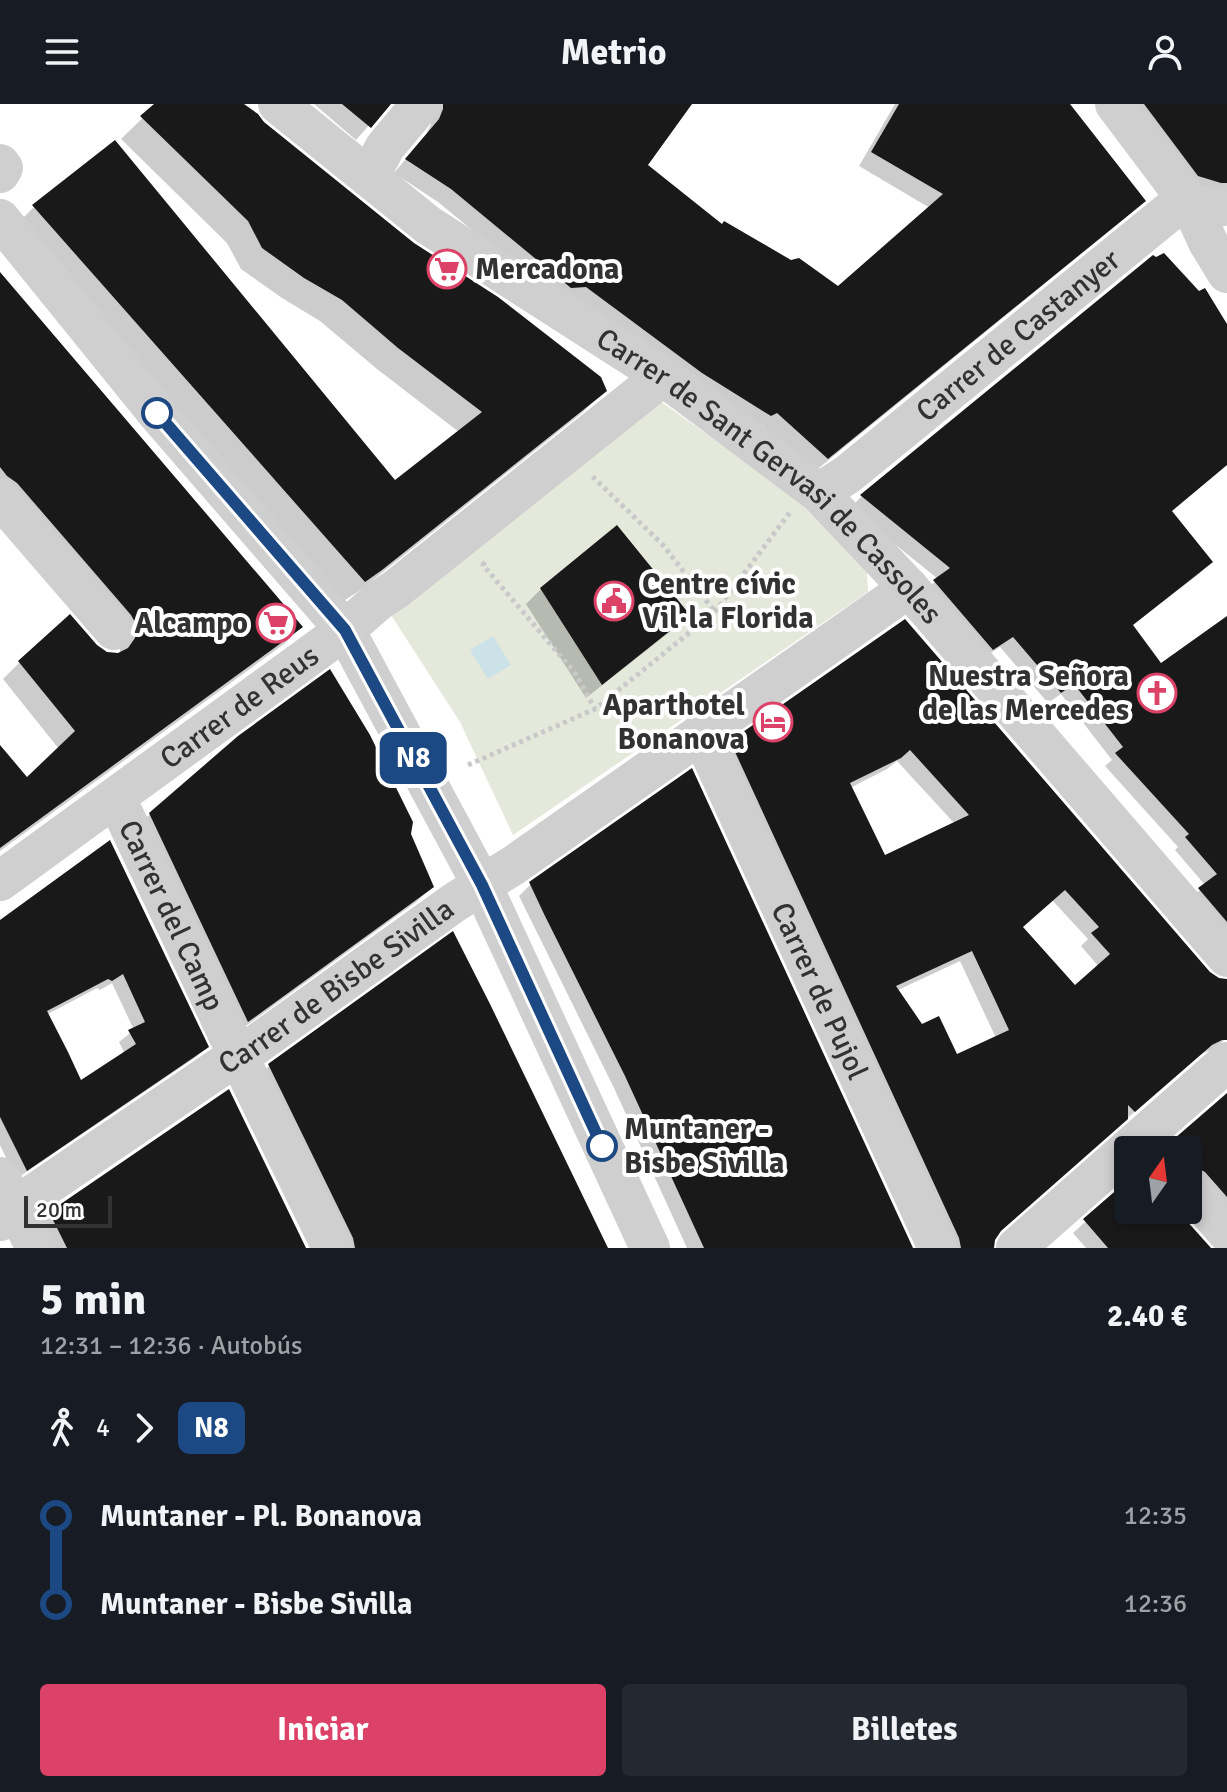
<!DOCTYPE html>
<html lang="es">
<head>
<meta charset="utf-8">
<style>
	:root { --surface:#171b24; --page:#242831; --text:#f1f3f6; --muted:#9ea1a6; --accent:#dc4167 }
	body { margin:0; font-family:Signika,sans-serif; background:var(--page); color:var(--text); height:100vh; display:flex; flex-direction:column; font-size:30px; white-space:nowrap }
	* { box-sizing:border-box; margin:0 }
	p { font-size:26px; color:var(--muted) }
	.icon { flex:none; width:44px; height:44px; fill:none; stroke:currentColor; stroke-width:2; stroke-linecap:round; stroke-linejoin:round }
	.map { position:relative; height:1144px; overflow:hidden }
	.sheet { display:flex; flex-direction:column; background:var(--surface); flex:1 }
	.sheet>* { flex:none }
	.badge { padding:0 16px; border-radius:12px; font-size:28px; line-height:52px }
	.needle { width:52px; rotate:14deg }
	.buttons { position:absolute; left:1114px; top:1032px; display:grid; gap:16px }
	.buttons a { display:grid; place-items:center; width:88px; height:88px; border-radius:8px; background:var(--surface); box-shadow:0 4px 12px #0003; font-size:40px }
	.scale { position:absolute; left:24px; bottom:20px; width:88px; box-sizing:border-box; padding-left:8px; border:4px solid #323232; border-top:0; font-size:22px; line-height:28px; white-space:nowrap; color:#323232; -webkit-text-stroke:6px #fff; paint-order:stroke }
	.map>.badge { position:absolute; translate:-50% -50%; box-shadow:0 0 0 4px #fff }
	.legs { display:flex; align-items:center; gap:12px; height:88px; padding:0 40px; font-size:26px }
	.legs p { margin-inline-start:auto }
	.overview { display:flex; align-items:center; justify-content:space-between; height:136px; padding:0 40px }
	h1 { font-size:44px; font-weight:700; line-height:60px }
	.primary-button { display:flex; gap:16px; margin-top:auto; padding:16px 40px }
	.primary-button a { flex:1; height:92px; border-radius:8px; background:var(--accent); color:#fff; font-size:32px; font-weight:700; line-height:92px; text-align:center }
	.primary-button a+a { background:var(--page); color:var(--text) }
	ul { padding:0 40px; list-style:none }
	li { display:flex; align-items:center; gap:28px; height:88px; font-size:30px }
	li i { display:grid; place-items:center; width:12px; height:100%; margin:0 10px; background:currentColor }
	li i::after { content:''; width:20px; height:20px; margin:-10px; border:6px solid; border-radius:50%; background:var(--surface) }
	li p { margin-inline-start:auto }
	li:first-child i { background:linear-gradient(#0000 50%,currentColor 0) }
	li:last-child i { background:linear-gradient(currentColor 50%,#0000 0) }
	header { display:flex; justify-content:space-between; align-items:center; height:104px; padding:0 40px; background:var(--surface); font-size:36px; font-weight:700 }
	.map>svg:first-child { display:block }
	.green { fill:#e4e9dc }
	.water { fill:#cae2e8 }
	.shadow { fill:#0003; fill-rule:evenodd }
	.building { fill:#191919; fill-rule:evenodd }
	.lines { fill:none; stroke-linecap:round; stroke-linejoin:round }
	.path { stroke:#c9c9c9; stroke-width:5; stroke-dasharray:4 4; stroke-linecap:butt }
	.minor { stroke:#cfcfcf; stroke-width:40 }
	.line-1-casing { stroke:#fff; stroke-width:18 }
	.line-1 { stroke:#1c4883; stroke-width:12 }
	.stop-1-dot { fill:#fff; stroke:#1c4883; stroke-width:4 }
	.labels { text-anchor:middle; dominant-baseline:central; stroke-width:8; stroke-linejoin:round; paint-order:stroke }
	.poi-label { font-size:30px; font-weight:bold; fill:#323232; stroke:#fff; text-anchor:end }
	.street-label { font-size:30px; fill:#323232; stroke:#fff }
	.stop-label { font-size:30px; font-weight:bold; fill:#323232; stroke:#fff; text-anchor:start }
</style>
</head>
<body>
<header><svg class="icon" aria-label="menu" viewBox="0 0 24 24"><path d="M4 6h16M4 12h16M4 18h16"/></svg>Metrio<svg class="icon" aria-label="person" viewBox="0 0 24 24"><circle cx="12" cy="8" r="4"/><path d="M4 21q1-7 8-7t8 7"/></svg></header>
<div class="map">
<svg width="1227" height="1144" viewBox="0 0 1227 1144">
	<rect width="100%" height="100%" fill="#fff"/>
	<!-- green -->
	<path class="green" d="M660 297 787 387 823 415 867 468 868 488 513 731 460 618 391 511Z"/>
	<!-- water -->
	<path class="water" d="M493 532 511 561 488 575 470 546Z"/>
	<!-- shadow -->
	<path class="shadow" d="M157 0H241L412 141 604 287 583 308 359 487 342 498 13 124 34 103 395 378 459 328 377 265 320 217 282 194 241 165 227 139 121 35Z
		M314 0H388L356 36Z
		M425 0H690L646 61 722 122 838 184 930 104 859 62 895 0H1067L1143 97 1130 110 814 368 762 321 757 324 557 196 438 98 394 69 426 31 431 20 430 7Z
		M1118 0H1227V85L1202 92Z
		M0 171 301 523 284 540 0 747V644L26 676 59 645 3 575 19 559 95 543 107 550H120V538L0 395Z
		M1227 224V361L1170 408 1210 458 1199 470 1131 522 1161 562 1227 514V843L1188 798 1205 781 1175 746 1178 743 1105 662 1112 656 1061 590 1048 599 1000 543 980 556 922 489 938 475 850 404 862 392Z
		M541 485 687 511 672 526 586 594 526 500Z
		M905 517 1208 870 1218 876 1227 877V933L1213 947H1208L1198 952 997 1129 992 1144H946L720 651 732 639ZM897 657 955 720 884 754 850 684 887 665ZM1052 796 1088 835 1081 842 1099 863 1075 884 1021 823ZM960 857 996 934 956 952 921 922 896 887Z
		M150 710 409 731 432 783 416 798 232 932 135 726Z
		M110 739 206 943 196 953 16 1075 0 1041V819ZM112 879 134 926 119 938 125 950 80 979 46 911 97 884 100 886Z
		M531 780 910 1144H687L614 984 519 792Z
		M269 962 606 1144H341L257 974Z
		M1227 991V1118L1188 1077V1046H1165Z
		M1128 1079V1106H1174L1208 1144H1086L1073 1129Z
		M50 1109 304 1144H49L38 1121Z"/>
	<!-- building -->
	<path class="building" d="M154 0H244L258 10 264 18 414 139 498 193 601 273 607 287 382 466 365 478 32 101 115 36 395 376 482 308 398 244 342 196 304 174 262 144 248 117 140 12Z
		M342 0H391L371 24Z
		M443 0H692L648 61 722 120 724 117 791 156 799 154 838 182 943 90 871 48 899 0H1070L1146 97 828 355 777 309 771 312 702 269 586 183 571 184 451 85 405 55 439 15 443 5Z
		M1144 0H1227V79H1221L1198 72Z
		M1164 149 1199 187 1205 184 1227 220V361L1172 407 1213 458 1133 521 1161 559 1227 512V818L1198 784 1217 770 1185 733 1189 730 1115 649 1123 643 1074 580 1061 589 1013 533 993 546 933 476 950 464 860 391 1153 151 1156 153Z
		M0 168 303 523 0 744V641L27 673 75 627 18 557 70 510 97 541 107 548 118 549 128 544 135 534 137 522 131 511 17 379 7 372 0 363Z
		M617 421 690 511 602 581 540 484Z
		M905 515 1210 868 1219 874 1227 875V936H1222L1212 941 1135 1008 1128 1001V1015L1001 1127 995 1136 994 1144H961L959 1134 730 637ZM910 646 969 711 885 751 850 679 901 654ZM1065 786 1099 823 1091 829 1110 850 1075 881 1023 823ZM972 847 1009 926 957 950 939 912 922 920 896 882Z
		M330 565 370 631 413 718 411 730 434 783 248 918 149 709 238 632Z
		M692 664 913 1144H704L625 972 544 810 529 778Z
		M110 736 209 943 27 1067 0 1013V816ZM123 870 145 918 128 926 136 940 81 976 68 948 47 907 108 875 112 877Z
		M453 827 490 900 608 1144H355L353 1134 268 960Z
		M229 985 306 1144H67L49 1108Z
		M1227 989V1093L1205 1068 1196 1063 1188 1062V1046H1172L1167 1041Z
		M1128 1076V1106H1177L1211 1144H1108L1083 1115Z"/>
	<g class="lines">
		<!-- path -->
		<path class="path" d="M485 458 483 461 575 569 595 605 715 508 663 441 591 371
			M715 508 791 407
			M468 661 595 605"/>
		<!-- minor -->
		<g class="minor">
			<path id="s1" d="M278 0 428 121 663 272 819 389 909 484 1227 853"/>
			<path d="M1115 0 1191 101 1208 138 1227 169"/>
			<path d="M0 60 3 64 0 69"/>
			<path d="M369 73 385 43 421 0"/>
			<path d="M0 115 157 309 345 526 482 781 650 1144"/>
			<path id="s2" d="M819 389 848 370 1169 108 1191 101 1218 103 1227 101"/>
			<path d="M0 394 114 526"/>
			<path id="s3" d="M701 629 938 1144"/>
			<path id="s4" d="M114 695 125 713 232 939 332 1144"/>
			<path id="s5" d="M0 777 345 526 378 497 396 485 663 272"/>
			<path d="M0 1073 36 1144"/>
			<path d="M1188 1084 1227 1128"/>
			<path id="s6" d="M0 1117 28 1094 225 960 250 945 455 798 514 761 909 484"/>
			<path d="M1016 1144 1227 958"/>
		</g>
	</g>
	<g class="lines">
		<!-- line-1 casing -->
		<g class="line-1-casing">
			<path id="line-1" d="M157 309 345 526 482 781 602 1042"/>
		</g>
		<!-- line-1 -->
		<use href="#line-1" class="line-1"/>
	</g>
	<!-- icons -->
	<defs>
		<g id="supermarket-ring" transform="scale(2)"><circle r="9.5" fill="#fff" stroke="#dc4167" stroke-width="1.5"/><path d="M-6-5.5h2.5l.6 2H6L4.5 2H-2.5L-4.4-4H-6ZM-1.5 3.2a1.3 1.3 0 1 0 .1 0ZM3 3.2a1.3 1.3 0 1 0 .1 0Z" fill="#dc4167"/></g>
		<g id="civic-ring" transform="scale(2)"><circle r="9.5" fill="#fff" stroke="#dc4167" stroke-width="1.5"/><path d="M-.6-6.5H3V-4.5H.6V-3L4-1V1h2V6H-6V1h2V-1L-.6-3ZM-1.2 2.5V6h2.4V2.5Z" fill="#dc4167"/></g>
		<g id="church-ring" transform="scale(2)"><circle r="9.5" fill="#fff" stroke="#dc4167" stroke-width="1.5"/><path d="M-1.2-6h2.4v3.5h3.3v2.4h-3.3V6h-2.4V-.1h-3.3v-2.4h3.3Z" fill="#dc4167"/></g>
		<g id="hotel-ring" transform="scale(2)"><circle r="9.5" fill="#fff" stroke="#dc4167" stroke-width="1.5"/><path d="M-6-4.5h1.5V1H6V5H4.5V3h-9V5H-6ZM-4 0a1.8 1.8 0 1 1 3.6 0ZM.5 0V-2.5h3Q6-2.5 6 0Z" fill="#dc4167"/></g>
	</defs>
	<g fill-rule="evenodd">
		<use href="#supermarket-ring" x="447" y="165"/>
		<use href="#civic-ring" x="614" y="497"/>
		<use href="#supermarket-ring" x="276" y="519"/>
		<use href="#church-ring" x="1157" y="589"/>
		<use href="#hotel-ring" x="773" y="618"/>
	</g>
	<!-- markers -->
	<g class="stop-1-dot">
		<circle cx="157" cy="309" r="14"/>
		<circle cx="602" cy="1042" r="14"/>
	</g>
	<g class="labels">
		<!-- poi labels -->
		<g class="poi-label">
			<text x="475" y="165" text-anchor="start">Mercadona</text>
			<text x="642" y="480" text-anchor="start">Centre cívic<tspan x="642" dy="34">Vil·la Florida</tspan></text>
			<text x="248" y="519">Alcampo</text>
			<text x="1129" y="572">Nuestra Señora<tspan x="1129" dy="34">de las Mercedes</tspan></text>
			<text x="745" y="601">Aparthotel<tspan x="745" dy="34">Bonanova</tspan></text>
		</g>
		<!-- street labels -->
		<g class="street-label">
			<text stroke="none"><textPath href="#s2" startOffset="254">Carrer de Castanyer</textPath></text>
			<text stroke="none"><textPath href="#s1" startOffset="618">Carrer de Sant Gervasi de Cassoles</textPath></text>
			<text stroke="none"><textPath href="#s5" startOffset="296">Carrer de Reus</textPath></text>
			<text stroke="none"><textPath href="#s4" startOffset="130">Carrer del Camp</textPath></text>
			<text stroke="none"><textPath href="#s6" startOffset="410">Carrer de Bisbe Sivilla</textPath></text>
			<text stroke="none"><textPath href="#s3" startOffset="284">Carrer de Pujol</textPath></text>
		</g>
		<!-- stop labels -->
		<g class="stop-label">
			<text x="624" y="1025">Muntaner -<tspan x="624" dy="34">Bisbe Sivilla</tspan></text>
		</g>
	</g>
</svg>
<div class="buttons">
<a><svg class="needle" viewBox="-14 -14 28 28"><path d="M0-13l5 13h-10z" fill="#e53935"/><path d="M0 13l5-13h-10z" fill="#9ea1a6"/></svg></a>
</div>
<div class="scale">20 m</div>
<b class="badge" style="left:413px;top:654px;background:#1c4883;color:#fff">N8</b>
</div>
<section class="sheet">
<div class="overview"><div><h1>5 min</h1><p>12:31 – 12:36 · Autobús</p></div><b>2.40 €</b></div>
<div class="legs"><svg class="icon" aria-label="walk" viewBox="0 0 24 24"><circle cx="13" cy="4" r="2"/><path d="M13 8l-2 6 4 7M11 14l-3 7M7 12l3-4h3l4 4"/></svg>4<svg class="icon" aria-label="forward" viewBox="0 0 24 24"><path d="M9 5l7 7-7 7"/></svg><b class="badge" style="background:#1c4883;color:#fff">N8</b></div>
<ul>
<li><i style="color:#1c4883"></i><b>Muntaner - Pl. Bonanova</b><p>12:35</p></li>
<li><i style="color:#1c4883"></i><b>Muntaner - Bisbe Sivilla</b><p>12:36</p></li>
</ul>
<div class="primary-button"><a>Iniciar</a><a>Billetes</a></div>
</section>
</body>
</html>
